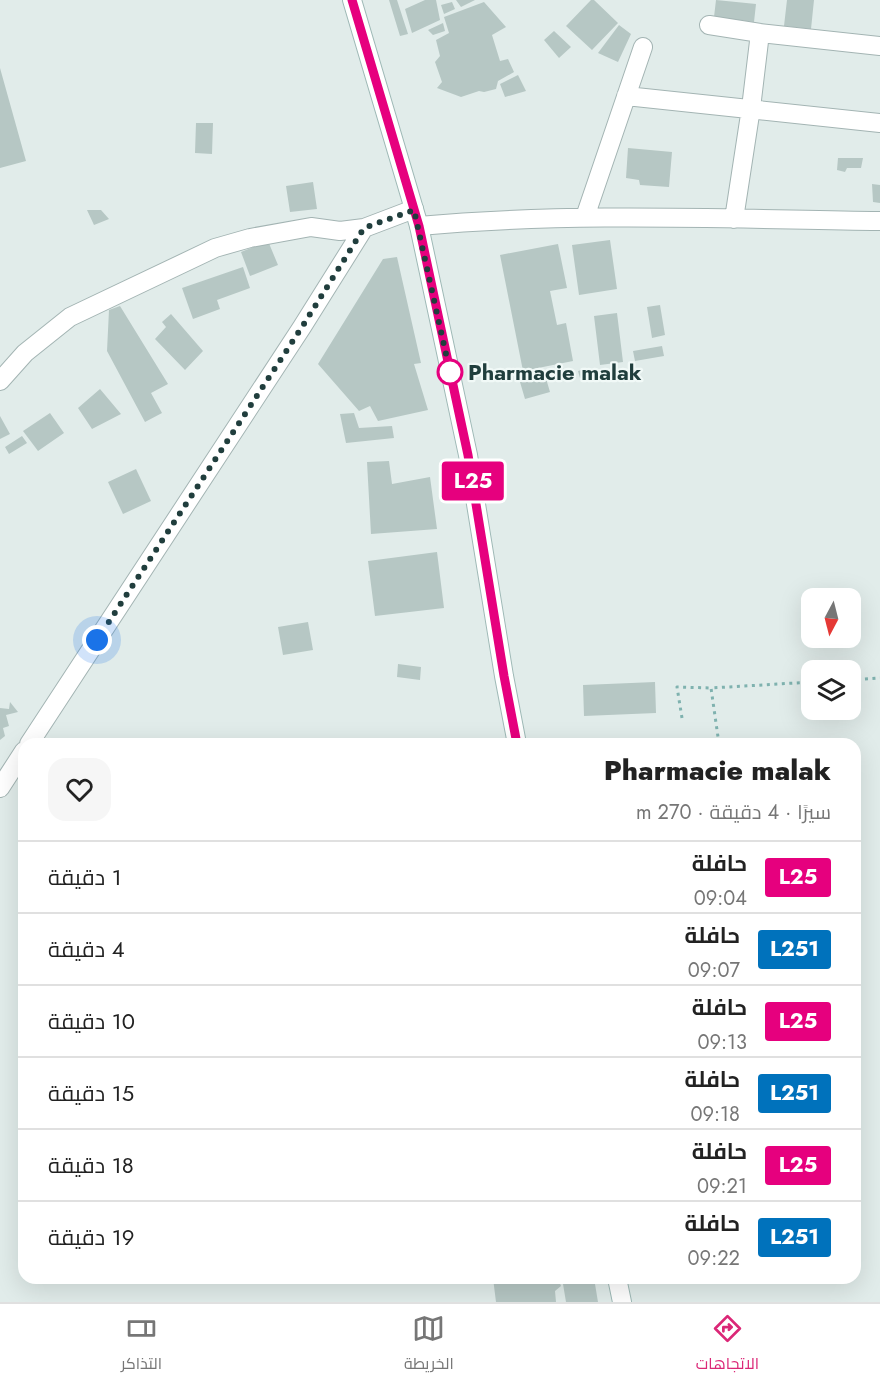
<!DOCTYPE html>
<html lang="ar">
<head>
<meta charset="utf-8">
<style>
	:root { --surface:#fff; --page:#f6f6f6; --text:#222; --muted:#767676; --line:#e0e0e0; --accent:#db2777 }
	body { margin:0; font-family:Jost,Cairo,sans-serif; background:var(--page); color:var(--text); direction:rtl; height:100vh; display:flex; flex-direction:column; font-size:22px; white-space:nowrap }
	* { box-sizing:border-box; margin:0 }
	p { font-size:20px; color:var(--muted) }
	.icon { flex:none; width:33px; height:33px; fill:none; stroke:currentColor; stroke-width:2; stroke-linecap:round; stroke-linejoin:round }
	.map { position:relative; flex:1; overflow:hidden; direction:ltr }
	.details { position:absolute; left:18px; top:738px; width:843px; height:546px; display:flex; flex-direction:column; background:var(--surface); border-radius:18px; box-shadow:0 6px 24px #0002; direction:rtl }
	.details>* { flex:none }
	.badge { padding:0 12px; border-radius:4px; font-size:21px; line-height:39px }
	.needle { width:39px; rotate:187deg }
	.fabs { position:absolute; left:801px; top:588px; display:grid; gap:12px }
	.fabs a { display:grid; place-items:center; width:60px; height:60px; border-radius:12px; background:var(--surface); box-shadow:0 6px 24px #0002; font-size:30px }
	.you { position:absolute; width:30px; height:30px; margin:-15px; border:4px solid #fff; border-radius:50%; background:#1a73e8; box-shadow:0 0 0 9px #1a73e833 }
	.map>.badge { position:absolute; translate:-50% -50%; box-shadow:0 0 0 3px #fff }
	.round { display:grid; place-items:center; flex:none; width:63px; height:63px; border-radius:18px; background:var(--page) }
	.overview { display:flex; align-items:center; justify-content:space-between; height:102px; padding:0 30px }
	h1 { font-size:28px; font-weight:800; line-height:45px }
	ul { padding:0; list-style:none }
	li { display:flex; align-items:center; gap:18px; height:72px; padding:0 30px; border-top:2px solid var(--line) }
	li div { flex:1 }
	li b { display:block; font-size:22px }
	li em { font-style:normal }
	li .badge { min-width:66px; font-weight:700; text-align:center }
	.tab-bar { display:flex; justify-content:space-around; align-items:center; height:84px; border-top:2px solid var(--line); background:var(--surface); font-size:16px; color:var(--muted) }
	.tab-bar a { display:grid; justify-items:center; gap:3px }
	.tab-bar .on { color:var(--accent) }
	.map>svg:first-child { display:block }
	.building { fill:#b6c7c4 }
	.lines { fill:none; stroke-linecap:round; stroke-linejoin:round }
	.street-casing { stroke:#a3b4b3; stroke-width:20 }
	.secondary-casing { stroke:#9eb9b6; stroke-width:20 }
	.path { stroke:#7fb2af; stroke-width:3; stroke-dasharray:3 4.5; stroke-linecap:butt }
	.street { stroke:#fff; stroke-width:18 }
	.secondary { stroke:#fff; stroke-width:18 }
	.line-casing { stroke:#fff; stroke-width:14 }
	.line { stroke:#e6007e; stroke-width:9 }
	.walk { stroke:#203e3d; stroke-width:6; stroke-dasharray:0 10.8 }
	.stop-dot { fill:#fff; stroke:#e6007e; stroke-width:3 }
	.labels { text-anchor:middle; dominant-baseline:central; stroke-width:4.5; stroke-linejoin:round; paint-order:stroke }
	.stop-label { font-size:22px; font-weight:bold; fill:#203e3d; stroke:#f1f9f7; text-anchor:start }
</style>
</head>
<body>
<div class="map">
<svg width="880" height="1302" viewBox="0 0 880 1302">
	<rect width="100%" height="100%" fill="#e1ecea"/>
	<!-- building -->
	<path class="building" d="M389 0H397L408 34 400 36Z
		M425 0H436L440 20 412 33 405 9Z
		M456 0H475L461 7Z
		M591 0H594L618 23 592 50 566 26Z
		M716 0 756 4 754 22 714 17Z
		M787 0H814L811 29 784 26Z
		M452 2 455 9 444 14 441 5Z
		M484 2 506 27 492 35 500 61 508 59 514 72 498 81 496 89 484 92 479 91 461 97 437 88 442 82 435 62 440 56 436 40 449 33 444 17Z
		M443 23 445 31 433 35 428 30Z
		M619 25 631 34 618 62 598 53Z
		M554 31 571 47 559 58 544 40Z
		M0 68 26 161 0 168Z
		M518 75 526 91 505 97 500 84Z
		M196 123H213L212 154 195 153Z
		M628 148 672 152 669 187 640 185 639 180 626 178Z
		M838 158H863L861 168H847L845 172 837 170Z
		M313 182 317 209 290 212 286 186Z
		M872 184 880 185V203L873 202Z
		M87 210H101L109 219 94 225Z
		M610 240 617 289 579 295 572 245Z
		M268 241 278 265 250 276 241 252Z
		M558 244 567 288 550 291 557 325 566 323 573 361 523 371 500 255Z
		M397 257 421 363 414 364 428 410 378 421 370 406 359 411 318 364 383 259Z
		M243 267 250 288 217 300 220 309 193 319 182 288Z
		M660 305 665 335 652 338 647 307Z
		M120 306 168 384 151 393 162 413 145 422 107 351 109 310Z
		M617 313 623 362 600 365 594 316Z
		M171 314 203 351 185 370 155 339 166 327 162 322Z
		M662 346 664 356 635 361 633 351Z
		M589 368 591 375 580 378 578 371Z
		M545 375 550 392 525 399 520 382Z
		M100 389 121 414 92 429 78 408Z
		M50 413 64 433 38 451 23 431Z
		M354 413 359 428 392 426 394 438 346 443 340 414Z
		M0 416 10 434 0 439Z
		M22 436 27 443 9 454 5 447Z
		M389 461 392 484 430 477 437 529 371 534 367 462Z
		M136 469 151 501 123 514 108 482Z
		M437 552 444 608 375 616 368 561Z
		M308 622 313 650 283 655 278 627Z
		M398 664 421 667 420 680 397 677Z
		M655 682 656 713 584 716 583 685Z
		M10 702 18 712 6 715 9 726 3 728 5 736 0 740V708L9 709Z
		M621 739 622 744H602V743Z
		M493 1278H558L561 1286 555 1291 556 1302H496Z
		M562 1278H594L598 1302H566Z"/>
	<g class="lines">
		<!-- street casing -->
		<g class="street-casing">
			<path id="street" d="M709 25 760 33 880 46
				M626 96 880 123
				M585 217 643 47
				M734 219 751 108 760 33
				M419 226C572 212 726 219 880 221
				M0 381 25 353 70 317 215 248 250 238 311 227 340 231 364 228
				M29 744 302 327 364 228 414 209
				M0 788 24 751"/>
		</g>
		<!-- secondary casing -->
		<g class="secondary-casing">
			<path id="secondary" d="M352 0 419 226 468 455 504 676 517 744
				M617 1278 622 1302"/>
		</g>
		<!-- path -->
		<path class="path" d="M850 680 880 678
			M682 718 677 687 711 688
			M719 744 711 688 812 682"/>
		<!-- street -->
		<use href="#street" class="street"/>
		<!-- secondary -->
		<use href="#secondary" class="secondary"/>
	</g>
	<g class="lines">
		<!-- line casing -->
		<g class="line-casing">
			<path id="line" d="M352 0 419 226 468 455 504 676 517 744"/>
		</g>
		<!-- line -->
		<use href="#line" class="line"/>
		<!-- walk -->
		<path class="walk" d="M97 640 302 327 364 228 414 210 450 372"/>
	</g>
	<!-- markers -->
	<circle class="stop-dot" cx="450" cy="372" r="12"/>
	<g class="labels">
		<!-- stop labels -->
		<g class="stop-label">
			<text x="468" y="372">Pharmacie malak</text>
		</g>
	</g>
</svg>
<div class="fabs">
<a><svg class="needle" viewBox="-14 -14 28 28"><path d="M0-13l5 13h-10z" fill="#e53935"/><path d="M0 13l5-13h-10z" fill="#767676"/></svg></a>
<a><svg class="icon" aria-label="layers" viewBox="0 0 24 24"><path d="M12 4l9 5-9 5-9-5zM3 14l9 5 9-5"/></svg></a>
</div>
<div class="you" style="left:97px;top:640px"></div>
<b class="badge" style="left:473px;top:481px;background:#e6007e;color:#fff">L25</b>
<section class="details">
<div class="overview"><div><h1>Pharmacie malak</h1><p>سيرًا · 4 دقيقة · 270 m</p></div><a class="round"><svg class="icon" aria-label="heart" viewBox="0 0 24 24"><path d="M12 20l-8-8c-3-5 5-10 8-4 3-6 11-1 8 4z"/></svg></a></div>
<ul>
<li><span class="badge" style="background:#e6007e;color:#fff">L25</span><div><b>حافلة</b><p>09:04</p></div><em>1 دقيقة</em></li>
<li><span class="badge" style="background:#0072bc;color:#fff">L251</span><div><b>حافلة</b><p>09:07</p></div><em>4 دقيقة</em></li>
<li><span class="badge" style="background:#e6007e;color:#fff">L25</span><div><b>حافلة</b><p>09:13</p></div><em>10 دقيقة</em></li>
<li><span class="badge" style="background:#0072bc;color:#fff">L251</span><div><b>حافلة</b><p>09:18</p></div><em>15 دقيقة</em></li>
<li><span class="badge" style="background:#e6007e;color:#fff">L25</span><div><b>حافلة</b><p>09:21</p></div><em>18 دقيقة</em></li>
<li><span class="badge" style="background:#0072bc;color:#fff">L251</span><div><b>حافلة</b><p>09:22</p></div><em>19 دقيقة</em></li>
</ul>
</section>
</div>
<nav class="tab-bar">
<a class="on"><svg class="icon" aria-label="directions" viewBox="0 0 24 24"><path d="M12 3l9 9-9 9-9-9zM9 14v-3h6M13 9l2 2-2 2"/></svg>الاتجاهات</a>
<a><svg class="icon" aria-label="map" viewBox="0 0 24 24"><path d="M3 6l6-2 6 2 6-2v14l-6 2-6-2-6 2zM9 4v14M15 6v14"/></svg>الخريطة</a>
<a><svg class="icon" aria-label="tickets" viewBox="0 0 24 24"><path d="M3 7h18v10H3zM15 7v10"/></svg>التذاكر</a>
</nav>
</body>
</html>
